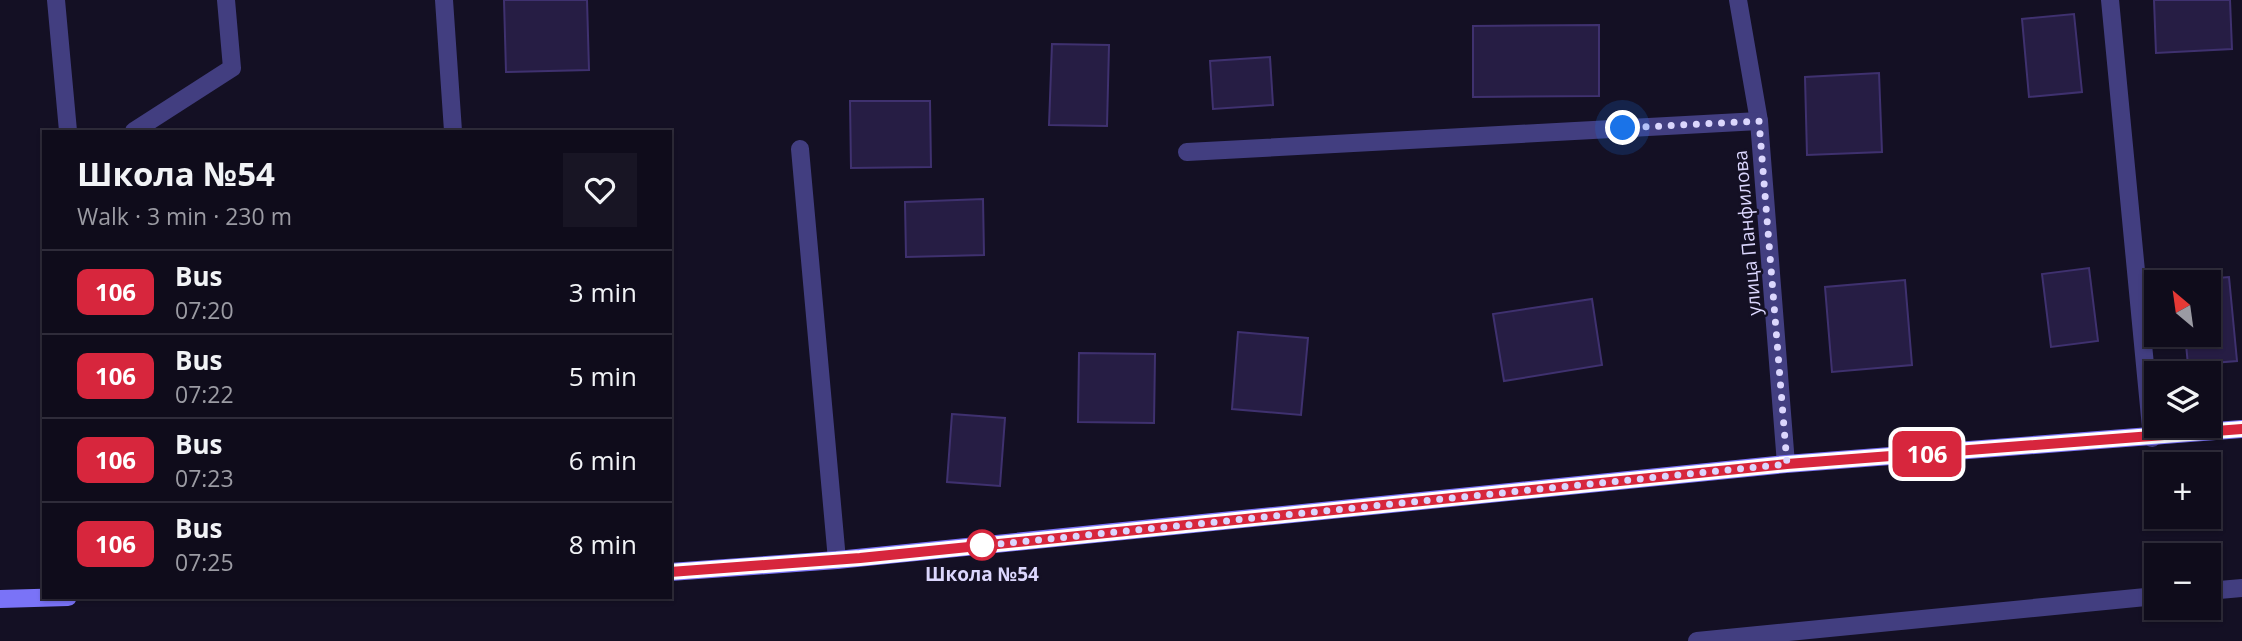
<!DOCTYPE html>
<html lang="en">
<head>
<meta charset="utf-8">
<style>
	:root { --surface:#0f0c1b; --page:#181524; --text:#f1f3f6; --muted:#9b9ba3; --line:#2f2c3a }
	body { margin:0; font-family:"Open Sans",sans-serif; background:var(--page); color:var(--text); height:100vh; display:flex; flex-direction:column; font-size:26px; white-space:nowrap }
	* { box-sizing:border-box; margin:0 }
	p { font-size:23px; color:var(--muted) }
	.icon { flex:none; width:38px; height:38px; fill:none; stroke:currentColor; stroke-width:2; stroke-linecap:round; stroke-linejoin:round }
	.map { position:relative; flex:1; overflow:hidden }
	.drawer { position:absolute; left:42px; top:130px; width:630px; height:469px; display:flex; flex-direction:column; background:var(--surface); border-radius:0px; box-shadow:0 2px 5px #0004,0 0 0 2px var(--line) }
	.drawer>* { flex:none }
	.badge { padding:0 14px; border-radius:10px; font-size:24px; line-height:46px }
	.needle { width:46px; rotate:331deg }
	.controls { position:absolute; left:2144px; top:270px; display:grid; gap:14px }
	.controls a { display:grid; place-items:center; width:77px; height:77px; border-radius:0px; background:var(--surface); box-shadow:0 2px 5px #0004,0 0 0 2px var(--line); font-size:35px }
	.you { position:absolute; width:35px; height:35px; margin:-18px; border:5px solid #fff; border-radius:50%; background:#1a73e8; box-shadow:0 0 0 10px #1a73e833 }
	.map>.badge { position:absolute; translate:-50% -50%; box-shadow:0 0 0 4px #fff }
	.round { display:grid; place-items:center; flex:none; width:74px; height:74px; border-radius:0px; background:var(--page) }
	.headline { display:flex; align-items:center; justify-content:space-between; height:119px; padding:0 35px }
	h1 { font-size:33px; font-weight:700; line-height:52px }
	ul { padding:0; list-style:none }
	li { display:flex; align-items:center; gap:21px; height:84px; padding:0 35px; border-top:2px solid var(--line) }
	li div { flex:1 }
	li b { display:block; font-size:26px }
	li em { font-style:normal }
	li .badge { min-width:77px; font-weight:700; text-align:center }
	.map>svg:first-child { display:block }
	.building { fill:#261d44; stroke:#3f316f; stroke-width:2 }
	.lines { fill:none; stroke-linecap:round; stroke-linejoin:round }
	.lane { stroke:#423e80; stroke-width:18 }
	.street { stroke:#423e80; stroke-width:18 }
	.secondary { stroke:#7a73f7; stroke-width:18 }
	.line-casing { stroke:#fff; stroke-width:16 }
	.line { stroke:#d7263d; stroke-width:10 }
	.walk { stroke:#dbd6fd; stroke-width:7; stroke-dasharray:0 12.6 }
	.stop-dot { fill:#fff; stroke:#d7263d; stroke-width:3.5 }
	.labels { text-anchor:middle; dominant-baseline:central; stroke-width:5; stroke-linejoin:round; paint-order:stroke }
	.street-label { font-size:19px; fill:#dbd6fd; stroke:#141024 }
	.stop-label { font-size:19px; font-weight:bold; fill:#dbd6fd; stroke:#141024 }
</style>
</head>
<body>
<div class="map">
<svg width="2242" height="641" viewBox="0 0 2242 641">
	<rect width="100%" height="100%" fill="#141024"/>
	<!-- building -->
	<path class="building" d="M504 0H587L589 70 506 72Z
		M2154 0H2230L2232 49 2156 53Z
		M2074 14 2082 92 2029 97 2022 19Z
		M1599 25V96L1473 97V26Z
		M1052 44 1109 45 1107 126 1049 125Z
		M1270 57 1273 105 1213 109 1210 61Z
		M1879 73 1882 152 1807 155 1805 77Z
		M850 101H930L931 167 851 168Z
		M983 199 984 255 906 257 905 202Z
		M2089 268 2098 341 2051 347 2042 274Z
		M2229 277 2237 361 2188 365 2185 334H2208V282L2181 281Z
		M1905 280 1912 365 1832 372 1825 287Z
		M1592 299 1602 365 1504 381 1493 314Z
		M1238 332 1308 338 1301 415 1232 409Z
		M1079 353 1155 354 1154 423 1078 422Z
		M952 414 1005 418 1000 486 947 482Z"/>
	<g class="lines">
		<!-- lane -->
		<path class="lane" d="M56 0 68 131
			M444 0 453 131
			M1738 0 1759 121 1786 464
			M134 131 232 68 226 0"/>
		<!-- street -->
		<path class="street" d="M2110 0 2152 438
			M800 149 837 560
			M1187 152 1759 121
			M2208 591 2242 588
			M1697 641 2156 596"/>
		<!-- secondary -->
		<path class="secondary" d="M670 572 837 560 1786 464 2242 429
			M0 599 68 597"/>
	</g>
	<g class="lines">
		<!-- line casing -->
		<g class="line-casing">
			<path id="line" d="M670 572 860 558 1787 464 2242 429"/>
		</g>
		<!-- line -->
		<use href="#line" class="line"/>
		<!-- walk -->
		<path class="walk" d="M982 545 979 546 1787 464 1759 121 1623 128"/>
	</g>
	<!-- markers -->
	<circle class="stop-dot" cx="982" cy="545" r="14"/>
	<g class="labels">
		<!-- street labels -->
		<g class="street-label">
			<text transform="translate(1747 233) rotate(-95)">улица Панфилова</text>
		</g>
		<!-- stop labels -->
		<g class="stop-label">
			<text x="982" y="574">Школа №54</text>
		</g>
	</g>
</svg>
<div class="controls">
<a><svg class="needle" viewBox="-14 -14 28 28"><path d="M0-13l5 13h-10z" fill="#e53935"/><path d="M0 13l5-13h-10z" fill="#9b9ba3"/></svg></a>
<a><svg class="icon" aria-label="layers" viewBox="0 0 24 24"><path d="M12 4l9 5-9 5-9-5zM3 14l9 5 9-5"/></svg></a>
<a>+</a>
<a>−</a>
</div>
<div class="you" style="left:1623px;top:128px"></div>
<b class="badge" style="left:1927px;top:454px;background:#d7263d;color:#fff">106</b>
<section class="drawer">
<div class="headline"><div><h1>Школа №54</h1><p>Walk · 3 min · 230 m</p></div><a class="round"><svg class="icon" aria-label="heart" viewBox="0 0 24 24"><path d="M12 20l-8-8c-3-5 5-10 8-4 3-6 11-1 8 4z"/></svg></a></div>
<ul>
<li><span class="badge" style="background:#d7263d;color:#fff">106</span><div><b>Bus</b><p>07:20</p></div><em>3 min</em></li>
<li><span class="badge" style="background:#d7263d;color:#fff">106</span><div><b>Bus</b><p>07:22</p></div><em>5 min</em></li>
<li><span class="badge" style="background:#d7263d;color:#fff">106</span><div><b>Bus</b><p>07:23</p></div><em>6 min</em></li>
<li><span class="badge" style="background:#d7263d;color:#fff">106</span><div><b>Bus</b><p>07:25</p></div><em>8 min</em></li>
</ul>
</section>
</div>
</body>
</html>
